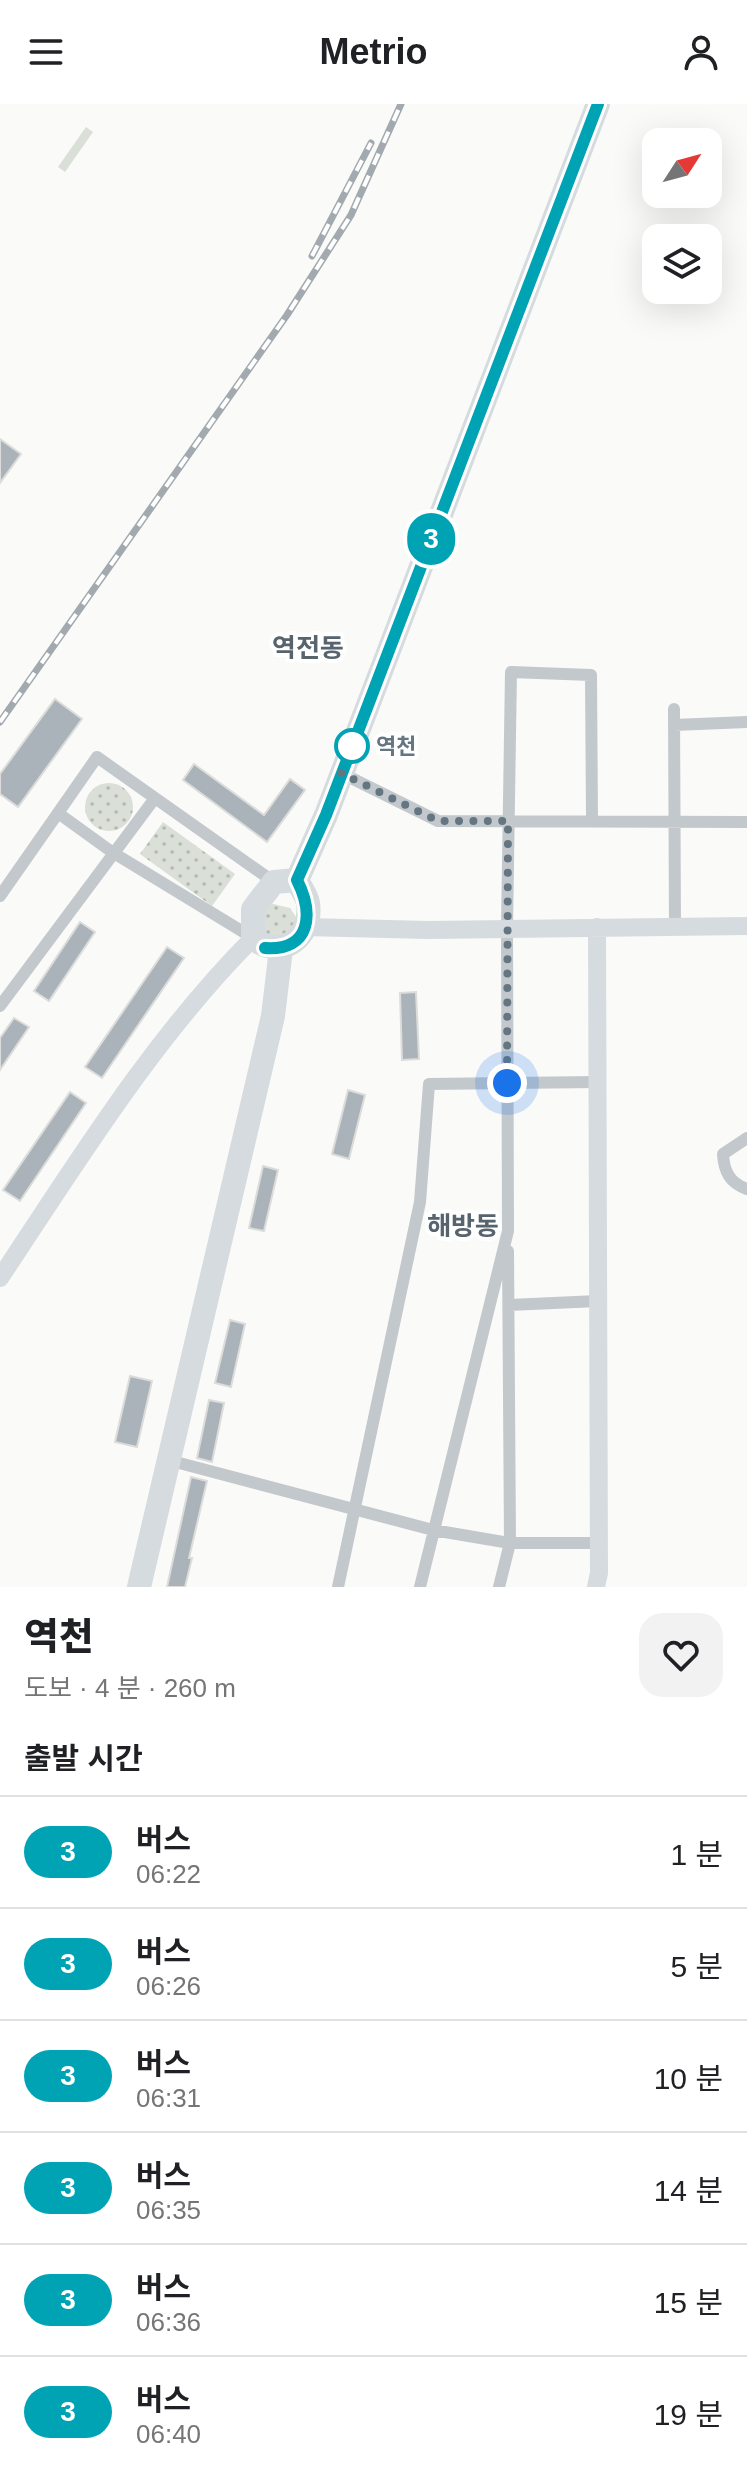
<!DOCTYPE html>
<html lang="ko">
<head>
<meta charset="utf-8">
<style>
	:root { --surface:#fff; --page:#f2f2f2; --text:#202124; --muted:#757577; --line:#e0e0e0 }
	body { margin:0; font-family:Helvetica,"Noto Sans KR",sans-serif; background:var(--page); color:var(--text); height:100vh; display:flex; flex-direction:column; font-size:30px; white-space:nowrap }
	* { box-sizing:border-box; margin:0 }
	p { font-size:26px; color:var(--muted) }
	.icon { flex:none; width:44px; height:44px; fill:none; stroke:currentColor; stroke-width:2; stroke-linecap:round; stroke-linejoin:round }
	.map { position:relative; height:1483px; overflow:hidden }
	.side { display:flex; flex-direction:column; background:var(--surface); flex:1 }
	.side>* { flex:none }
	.badge { padding:0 16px; border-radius:26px; font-size:28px; line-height:52px }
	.needle { width:52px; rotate:54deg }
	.fabs { position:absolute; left:642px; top:24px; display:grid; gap:16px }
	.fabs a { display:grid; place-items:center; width:80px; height:80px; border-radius:16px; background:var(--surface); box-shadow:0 8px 32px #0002; font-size:40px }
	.you { position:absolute; width:40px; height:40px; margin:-20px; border:6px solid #fff; border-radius:50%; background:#1a73e8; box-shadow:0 0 0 12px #1a73e833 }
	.map>.badge { position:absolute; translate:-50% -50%; box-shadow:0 0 0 4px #fff }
	h2 { padding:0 24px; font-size:30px; line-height:72px }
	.round { display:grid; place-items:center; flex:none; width:84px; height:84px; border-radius:24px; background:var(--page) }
	.headline { display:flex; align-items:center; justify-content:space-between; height:136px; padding:0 24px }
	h1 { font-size:38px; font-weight:800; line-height:60px }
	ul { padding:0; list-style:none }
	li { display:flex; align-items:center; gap:24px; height:112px; padding:0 24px; border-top:2px solid var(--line) }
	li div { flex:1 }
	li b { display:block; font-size:30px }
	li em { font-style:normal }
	li .badge { min-width:88px; font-weight:700; text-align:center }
	header { display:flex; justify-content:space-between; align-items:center; height:104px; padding:0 24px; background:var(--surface); font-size:36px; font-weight:800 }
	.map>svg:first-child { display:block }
	.grass { fill:url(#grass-dots) }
	.garden { fill:#dadfd7 }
	.building { fill:#aab3b9; stroke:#dcdcda; stroke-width:2 }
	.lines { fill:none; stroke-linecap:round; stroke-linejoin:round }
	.street { stroke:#c3c8cc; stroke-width:12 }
	.secondary { stroke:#d6dbdf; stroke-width:18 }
	.highway { stroke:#d6dbdf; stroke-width:24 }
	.rail-casing { stroke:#a2aab0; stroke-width:7 }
	.rail { stroke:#fff; stroke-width:4; stroke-dasharray:12; stroke-linecap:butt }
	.line-casing { stroke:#fff; stroke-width:18 }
	.line { stroke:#00a3b4; stroke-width:12 }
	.walk { stroke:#657683; stroke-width:8; stroke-dasharray:0 14.4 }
	.stop-dot { fill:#fff; stroke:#00a3b4; stroke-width:4 }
	.labels { text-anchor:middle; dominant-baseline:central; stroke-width:8; stroke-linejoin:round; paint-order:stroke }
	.stop-label { font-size:22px; font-weight:bold; fill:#657683; stroke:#fff; text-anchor:start }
	.quarter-label { font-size:26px; font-weight:bold; fill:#57646e; stroke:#fff }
</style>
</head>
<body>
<header><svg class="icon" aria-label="menu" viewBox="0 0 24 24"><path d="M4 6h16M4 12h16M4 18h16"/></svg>Metrio<svg class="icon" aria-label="person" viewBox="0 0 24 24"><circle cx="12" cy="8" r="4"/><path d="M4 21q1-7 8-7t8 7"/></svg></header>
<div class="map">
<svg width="747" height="1483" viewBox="0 0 747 1483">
	<defs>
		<pattern id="grass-dots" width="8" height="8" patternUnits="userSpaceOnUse" patternTransform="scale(2)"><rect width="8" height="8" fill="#dadfd7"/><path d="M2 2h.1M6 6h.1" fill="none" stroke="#b4b9b4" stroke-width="1.8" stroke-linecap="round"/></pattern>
	</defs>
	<rect width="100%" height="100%" fill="#fafaf8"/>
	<!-- grass -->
	<path class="grass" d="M85 703a24 24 0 1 1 48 0a24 24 0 1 1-48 0Z
		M163 718 235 770 212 802 140 750Z
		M273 800 290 804 300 819 280 848 252 816 265 802Z"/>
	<!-- garden -->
	<path class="garden" d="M86 23 93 28 65 68 58 63Z"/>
	<!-- building -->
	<path class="building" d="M0 335 21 350 0 379Z
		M55 595 82 615 18 703 0 690V670Z
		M194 660 264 711 290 675 305 686 267 738 183 676Z
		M80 818 95 828 49 897 34 887Z
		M167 843 184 854 102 974 85 963Z
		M416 888 419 955 402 956 400 889Z
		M14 914 29 923 0 966V934Z
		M348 986 365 991 349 1055 332 1050Z
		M70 988 86 999 20 1097 3 1086Z
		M263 1062 278 1066 264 1127 249 1124Z
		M230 1216 245 1220 231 1283 215 1279Z
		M130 1272 152 1277 137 1343 115 1338Z
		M209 1296 224 1299 212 1358 197 1354Z
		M191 1373 207 1377 189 1454H192L185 1483H167Z"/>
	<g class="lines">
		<!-- street -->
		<path class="street" d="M674 605 675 823
			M674 621 747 618
			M341 669 438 717 747 718
			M0 792 58 709
			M253 834 112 748 58 709 97 653 274 778
			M0 902 155 694
			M747 1034 723 1050C724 1068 730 1079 747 1085
			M509 1201 598 1197
			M168 1356 433 1426 510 1439H599
			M338 1483 420 1098 429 980 597 978
			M420 1483 508 1127 507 823 511 568 591 571 592 717
			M499 1483 510 1439 508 1147"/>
		<!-- secondary -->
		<path class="secondary" d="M305 823 428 826 747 822
			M0 1174C78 1057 154 933 253 834
			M596 1483 599 1469 597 823"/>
		<!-- highway -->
		<path class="highway" d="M297 776 326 711 598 0
			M297 776C300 783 307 792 308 799 313 834 280 857 253 834V805L274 778Z
			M139 1483 273 912 281 845"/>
		<!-- rail casing -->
		<g class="rail-casing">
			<path id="rail" d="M312 152 371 39
				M0 618 287 211 351 111 401 0"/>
		</g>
		<!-- rail -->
		<use href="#rail" class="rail"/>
	</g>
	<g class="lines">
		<!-- line casing -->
		<g class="line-casing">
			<path id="line" d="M265 844C311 847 314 810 297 776L326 711 598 0"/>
		</g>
		<!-- line -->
		<use href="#line" class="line"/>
		<!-- walk -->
		<path class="walk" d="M352 642 341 669 438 717H508L507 979"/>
	</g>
	<!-- markers -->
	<circle class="stop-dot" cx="352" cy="642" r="16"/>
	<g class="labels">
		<!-- stop labels -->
		<g class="stop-label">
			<text x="376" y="642">역천</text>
		</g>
		<!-- quarter labels -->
		<g class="quarter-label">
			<text x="308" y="544">역전동</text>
			<text x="463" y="1122">해방동</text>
		</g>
	</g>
</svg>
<div class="fabs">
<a><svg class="needle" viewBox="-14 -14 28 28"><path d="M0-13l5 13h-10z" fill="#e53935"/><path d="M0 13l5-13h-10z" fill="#757577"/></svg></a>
<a><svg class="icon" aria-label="layers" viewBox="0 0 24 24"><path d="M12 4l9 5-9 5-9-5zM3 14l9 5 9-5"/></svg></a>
</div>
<div class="you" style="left:507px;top:979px"></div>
<b class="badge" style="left:431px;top:435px;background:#00a3b4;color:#fff">3</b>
</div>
<section class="side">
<div class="headline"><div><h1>역천</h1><p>도보 · 4 분 · 260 m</p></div><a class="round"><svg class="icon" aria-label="heart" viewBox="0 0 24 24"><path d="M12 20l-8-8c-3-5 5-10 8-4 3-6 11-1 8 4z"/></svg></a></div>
<h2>출발 시간</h2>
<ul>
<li><span class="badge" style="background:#00a3b4;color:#fff">3</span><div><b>버스</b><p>06:22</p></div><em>1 분</em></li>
<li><span class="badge" style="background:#00a3b4;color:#fff">3</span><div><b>버스</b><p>06:26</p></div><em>5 분</em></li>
<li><span class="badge" style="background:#00a3b4;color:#fff">3</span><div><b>버스</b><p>06:31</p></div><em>10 분</em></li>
<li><span class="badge" style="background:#00a3b4;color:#fff">3</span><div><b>버스</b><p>06:35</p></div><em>14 분</em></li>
<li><span class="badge" style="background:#00a3b4;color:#fff">3</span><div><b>버스</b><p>06:36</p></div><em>15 분</em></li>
<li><span class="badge" style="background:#00a3b4;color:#fff">3</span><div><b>버스</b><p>06:40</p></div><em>19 분</em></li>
</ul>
</section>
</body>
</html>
